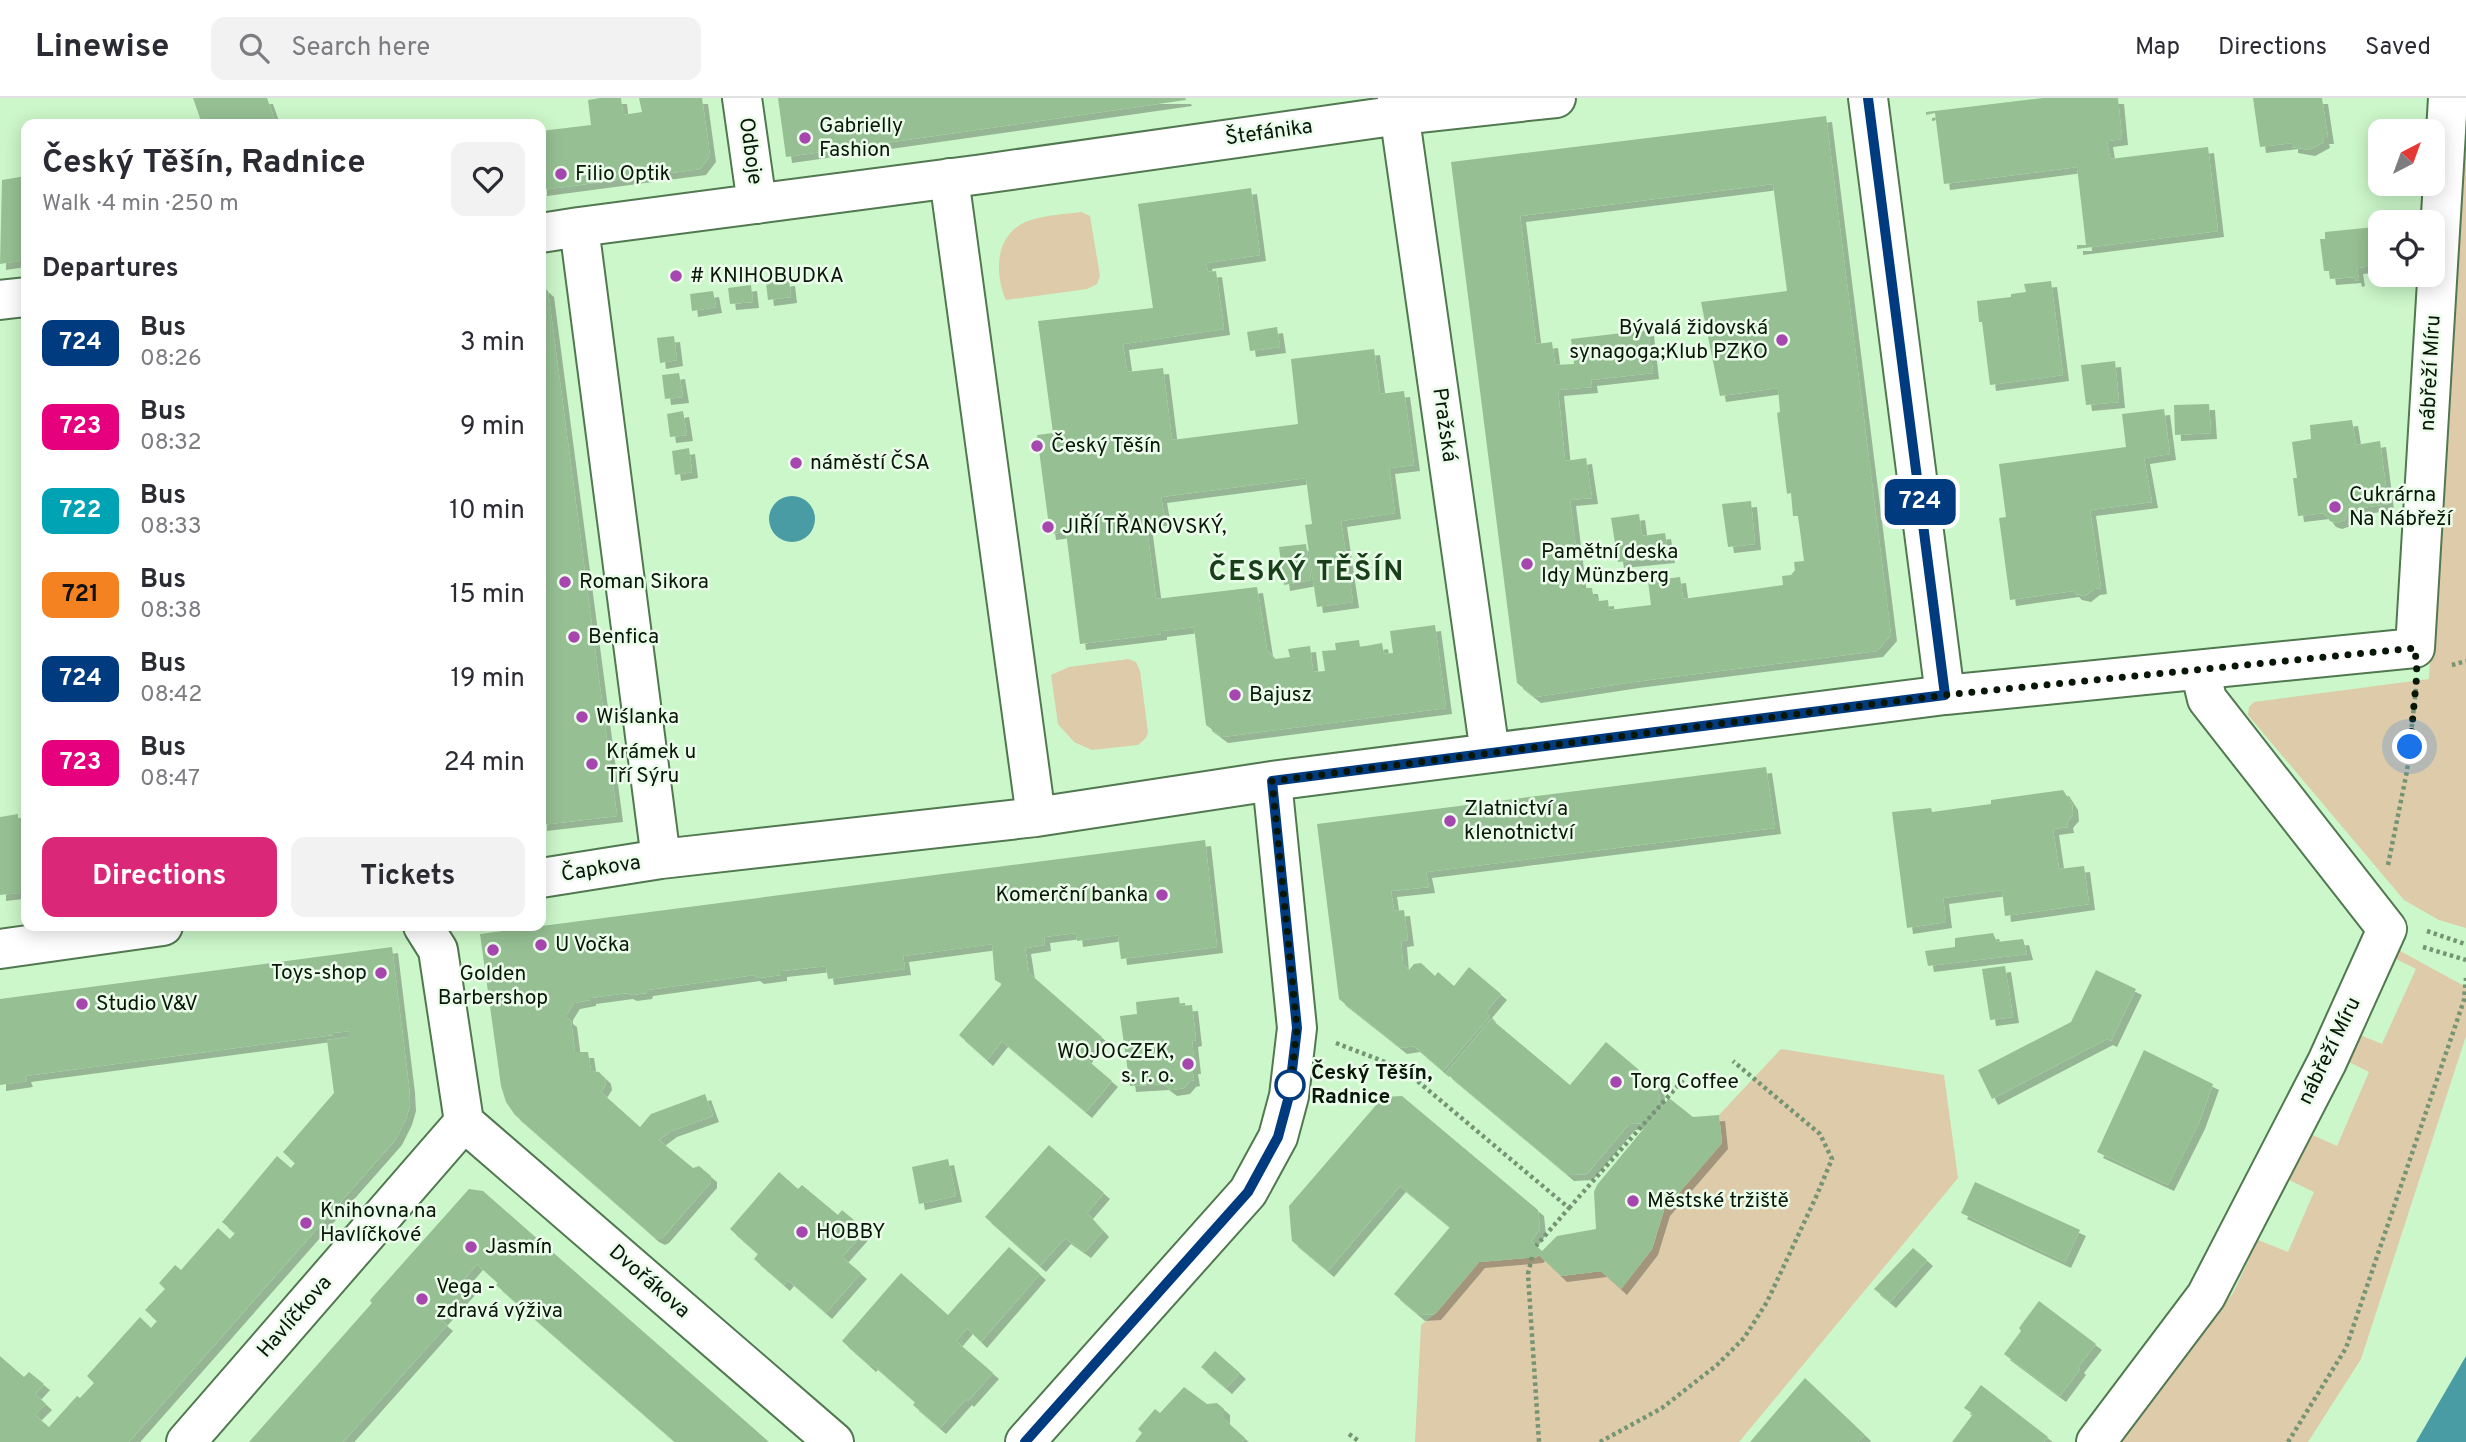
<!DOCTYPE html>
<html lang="en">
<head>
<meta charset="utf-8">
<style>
	:root { --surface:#fff; --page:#f2f2f3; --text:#2b2b33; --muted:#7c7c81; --line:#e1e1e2; --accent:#db2777 }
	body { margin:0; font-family:Overpass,sans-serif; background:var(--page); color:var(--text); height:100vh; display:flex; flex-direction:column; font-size:26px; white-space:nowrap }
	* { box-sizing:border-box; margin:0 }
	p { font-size:23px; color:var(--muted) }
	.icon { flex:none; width:38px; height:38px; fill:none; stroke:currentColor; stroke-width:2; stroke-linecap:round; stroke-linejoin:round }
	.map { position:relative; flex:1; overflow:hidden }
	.side { position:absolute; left:21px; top:21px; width:525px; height:812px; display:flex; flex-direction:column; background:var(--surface); border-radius:14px; box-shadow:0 4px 18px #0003 }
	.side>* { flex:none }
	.badge { padding:0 14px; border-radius:10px; font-size:24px; line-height:46px }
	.needle { width:46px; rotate:41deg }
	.tools { position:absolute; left:2368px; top:21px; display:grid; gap:14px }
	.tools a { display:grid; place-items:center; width:77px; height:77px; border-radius:14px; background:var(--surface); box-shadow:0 4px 18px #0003; font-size:35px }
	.you { position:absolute; width:35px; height:35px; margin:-18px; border:5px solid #fff; border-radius:50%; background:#1a73e8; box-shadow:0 0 0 10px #1a73e833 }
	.map>.badge { position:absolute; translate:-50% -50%; box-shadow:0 0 0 4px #fff }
	h2 { padding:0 21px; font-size:26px; line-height:63px }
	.round { display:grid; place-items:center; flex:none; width:74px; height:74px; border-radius:14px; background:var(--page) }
	.head { display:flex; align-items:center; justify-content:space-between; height:119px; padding:0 21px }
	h1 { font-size:33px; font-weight:700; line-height:52px }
	.button { display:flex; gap:14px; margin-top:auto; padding:14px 21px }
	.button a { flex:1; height:80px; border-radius:14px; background:var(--accent); color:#fff; font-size:28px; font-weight:700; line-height:80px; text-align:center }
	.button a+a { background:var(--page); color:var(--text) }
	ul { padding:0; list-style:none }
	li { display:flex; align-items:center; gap:21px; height:84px; padding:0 21px }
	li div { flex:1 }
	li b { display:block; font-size:26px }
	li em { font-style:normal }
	li .badge { min-width:77px; font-weight:700; text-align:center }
	header { display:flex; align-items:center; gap:42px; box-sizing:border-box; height:98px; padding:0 35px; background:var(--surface); border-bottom:2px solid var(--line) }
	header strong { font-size:33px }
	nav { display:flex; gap:38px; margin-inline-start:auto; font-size:24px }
	.search { width:490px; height:63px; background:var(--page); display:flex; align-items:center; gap:18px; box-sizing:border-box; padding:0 24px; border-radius:14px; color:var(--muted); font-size:26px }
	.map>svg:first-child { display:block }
	.green { fill:#ddcba9 }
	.water { fill:#499ca4 }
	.building { fill:#96c094; fill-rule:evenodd; filter:url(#shadow) }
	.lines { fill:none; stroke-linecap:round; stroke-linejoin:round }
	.street-casing { stroke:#517850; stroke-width:42 }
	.path { stroke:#759474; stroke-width:4.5; stroke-dasharray:3.5 3.5; stroke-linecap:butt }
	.street { stroke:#fff; stroke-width:38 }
	.line-casing { stroke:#fff; stroke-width:16 }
	.line { stroke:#003b80; stroke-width:10 }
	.walk { stroke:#081708; stroke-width:7; stroke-dasharray:0 12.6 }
	.poi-dot { fill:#a647b0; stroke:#ebfdea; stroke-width:2.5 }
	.stop-dot { fill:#fff; stroke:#003b80; stroke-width:3.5 }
	.labels { text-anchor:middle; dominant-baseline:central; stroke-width:5; stroke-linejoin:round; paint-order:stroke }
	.poi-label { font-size:21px; fill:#081708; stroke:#ebfdea; text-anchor:start }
	.street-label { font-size:21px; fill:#081708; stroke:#ebfdea }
	.stop-label { font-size:21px; font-weight:bold; fill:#081708; stroke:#ebfdea; text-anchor:start }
	.district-label { font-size:28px; font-weight:bold; letter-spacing:2px; fill:#193e1a; stroke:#ebfdea }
</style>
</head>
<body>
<header>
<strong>Linewise</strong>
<div class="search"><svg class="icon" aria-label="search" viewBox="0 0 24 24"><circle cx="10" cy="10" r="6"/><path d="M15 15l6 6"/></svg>Search here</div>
<nav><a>Map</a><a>Directions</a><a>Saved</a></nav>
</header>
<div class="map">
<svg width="2466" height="1344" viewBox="0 0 2466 1344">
	<defs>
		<filter id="shadow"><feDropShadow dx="6" dy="6" stdDeviation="0" flood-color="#0004"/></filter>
	</defs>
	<rect width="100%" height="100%" fill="#ccf7ca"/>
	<!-- green -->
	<path class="green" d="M2466 0V830L2439 822 2404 802 2248 617 2249 609 2254 604 2429 581 2440 343Z
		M1081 114 1090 118 1100 178 1097 186 1087 191 1006 202C993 172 996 133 1031 122 1047 117 1065 116 1081 114Z
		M1128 561 1136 564 1140 573 1148 634 1146 640 1138 647 1092 652 1074 644 1058 626 1051 577 1069 569Z
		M2393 849 2466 889V938L2361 1261 2308 1344H2121L2233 1195 2258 1142 2288 1154 2314 1094 2285 1080 2308 1035 2337 1048 2369 974 2341 960 2353 934 2382 946 2416 871 2388 857Z
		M1781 951 1944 977 1958 1080 1739 1344H1415L1421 1227 1436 1215 1479 1164 1537 1159 1539 1157 1561 1178 1601 1173 1621 1190 1652 1151 1664 1112 1722 1045 1719 1017Z"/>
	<!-- water -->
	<path class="water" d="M769 421a23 23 0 1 1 46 0a23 23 0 1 1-46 0Z
		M2466 1258V1344H2416Z"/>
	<!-- building -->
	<path class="building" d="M193 0H267L276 26H202Z
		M600 0H621L623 17 642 14 639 0H702L710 58 700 71 541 92V33L591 27 588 2Z
		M778 0H1185L1186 2 786 59Z
		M2043 0H2118L2122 41 2107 43 2110 61 2208 49 2218 133 2077 151V147H2086L2077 69 1944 86 1935 15 1926 17V14Z
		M2253 0H2322L2328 40H2323L2324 44 2309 52 2292 49V45L2260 49Z
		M1826 18 1891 537 1877 553 1633 584 1535 599 1517 585 1451 64ZM1773 86 1787 193 1701 204 1720 298 1778 290 1780 314 1777 315 1787 396 1791 395 1793 418H1798L1804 463 1794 464 1795 472 1791 477 1782 478 1783 487 1683 501 1680 479 1648 483 1651 507 1609 512 1608 502 1599 503 1593 497 1592 490H1581L1570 402 1592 400 1586 360 1565 363 1558 292 1592 289 1591 282 1653 275 1648 232 1571 241 1574 266 1555 267 1552 244 1536 246 1520 118Z
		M26 78V162L0 166 2 82Z
		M1251 90 1260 157 1206 165 1208 174 1216 173 1224 231 1123 246 1127 274 1163 270 1172 342 1298 326 1291 261 1374 251 1380 296 1404 293 1414 367 1389 370 1395 415 1341 423 1353 504 1317 509 1305 427 1312 426 1306 380 1161 399 1165 421 1146 424 1156 501 1257 489 1267 552 1275 561 1290 559 1288 551 1310 548 1313 574 1325 573 1322 553 1336 552 1335 545 1359 542 1360 549 1382 545 1384 556 1393 555 1390 533 1435 527 1446 610 1222 639 1206 627 1194 529 1161 533V536L1080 546 1066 434 1050 436 1037 337 1053 335 1038 223 1153 210 1138 106Z
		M2375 129 2380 167 2357 170 2359 182 2356 183 2355 179 2330 181 2329 173H2324L2320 141H2325V134Z
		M789 182 791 199 768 202 766 185Z
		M2051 183 2063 277 1990 287 1982 224H1979L1977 203 2011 199V196L2026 194 2024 186Z
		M541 187 548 193 617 718 541 727Z
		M751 187 753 204 730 206 728 190Z
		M713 193 716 209 692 213 690 196Z
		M1277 229 1280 249 1250 253 1247 234Z
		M674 238 677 262 660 265 657 240Z
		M2115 263 2119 304 2086 307 2081 267Z
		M679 275 683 299 665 301 662 277Z
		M2209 306 2211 335 2175 337 2174 307Z
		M2164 311 2170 356 2144 360 2152 404 2090 412 2101 490 2094 491 2085 498 2076 496 2073 493 2010 502 1999 420 2006 419 1999 366 2126 349 2122 316Z
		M683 313 687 337 670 339 667 316Z
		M2352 322 2356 347 2380 343 2388 406 2348 412 2345 422 2336 425 2330 423 2324 415 2298 418 2293 380H2297L2292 344 2311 341 2310 327Z
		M689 350 692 374 675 377 672 353Z
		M1751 403 1755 446 1728 449 1722 406Z
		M1639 416 1642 438 1665 435 1669 459 1618 464 1611 420Z
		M1306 446 1311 482 1284 487 1279 449Z
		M1766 669 1775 730 1426 774 1429 789 1391 793 1394 813 1404 812 1408 842 1401 843 1403 867 1409 872 1414 866 1421 865 1435 878 1438 874 1454 888 1469 869 1501 896 1486 914 1490 918 1443 973 1414 948 1401 950 1339 901 1317 726Z
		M2063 692 2072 706 2073 717 2067 724 2068 729 2053 731 2059 771 2084 768 2089 806 2005 818 2002 792 1943 800 1946 824 1907 830 1892 714 1931 710 1932 714 1961 710 1991 706V702Z
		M18 716V720L26 719V794L0 797V719Z
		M1205 742 1217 849 1121 861 1118 837 1077 843 1076 835 1044 839 1045 847 1025 850 1029 875 1102 939 1085 960 1112 983 1086 1014 1002 943 987 962 959 937 1002 886 995 882 992 846 903 858 905 871 828 881 826 868 781 873V877L758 880 754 877 647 892 646 895 631 897 627 895 590 900V902L574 905 567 916V920L571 923 575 954H588L591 973 599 974 605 980 606 986 601 994 640 1029 651 1016 705 996 713 1018 671 1033 659 1042 693 1070 699 1068 711 1078V1084L663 1139 659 1141 653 1138 515 1017 506 1004 501 988 480 836Z
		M1993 835 1997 844 2023 841 2027 856 1928 868 1925 853 1955 849V840Z
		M392 849 409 989 410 1007 406 1021 396 1041 129 1344H0V1258L24 1279 29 1274 44 1286 35 1296 46 1306 35 1317 49 1329 77 1298 80 1300 94 1285 87 1278 140 1219 151 1230 157 1223 145 1212 165 1191 159 1185 175 1167 181 1172 218 1130 230 1141 235 1135 222 1124 277 1058 291 1070 295 1065 283 1054 334 995 327 942 349 939V933L333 935V937L25 978 27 983 0 987V901Z
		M2005 868 2013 919 1990 922 1982 871Z
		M2096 872 2136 891 2111 943 2107 941 1992 1001 1978 972 2071 924Z
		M1179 899 1180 908 1192 907 1196 942 1192 943 1195 970H1192L1194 982 1190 983 1184 990 1171 992 1163 986 1130 988 1120 918 1137 916 1136 904Z
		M1491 921 1570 987 1606 944 1658 988 1660 1004 1642 1025 1629 1026 1587 1076 1568 1077 1446 975Z
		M2144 952 2213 986 2199 1025 2168 1087 2097 1054Z
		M1402 998 1538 1112 1540 1131 1531 1143 1542 1153 1557 1138 1596 1131 1594 1094 1597 1087 1669 1000 1693 1019 1719 1017 1722 1045 1664 1112 1652 1151 1621 1191 1601 1173 1561 1178 1539 1157 1537 1159 1479 1164 1435 1216 1419 1217 1394 1196 1450 1129 1400 1088 1328 1173 1292 1143 1291 1133 1289 1108 1383 999Z
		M1049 1047 1104 1095 1087 1115 1103 1133 1085 1154 1065 1140 1040 1168 985 1119Z
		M948 1061 956 1098 919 1106 912 1069Z
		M779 1074 798 1091 802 1087 838 1117 842 1112 866 1132 842 1159 861 1175 826 1215 788 1182 784 1187 754 1161 758 1156 730 1131Z
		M1975 1084 2080 1132 2065 1164 1961 1115Z
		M469 1091 483 1093 769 1344H675L496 1187 498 1185 477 1166 464 1181 472 1188 441 1222 447 1227 343 1344H249L372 1205 370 1203 371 1201Z
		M1009 1149 1040 1176 981 1244 967 1230 956 1243 993 1275 968 1303 966 1301 940 1330 913 1307 915 1304 872 1266 870 1268 842 1243 901 1175 948 1217Z
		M1913 1150 1927 1162 1890 1204 1874 1191Z
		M2039 1203 2096 1246 2078 1269 2080 1271 2060 1298 2004 1256 2021 1233 2019 1230Z
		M1215 1253 1240 1275 1226 1290 1201 1269Z
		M1805 1280 1865 1337 1858 1344H1750Z
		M1981 1287 2048 1339 2044 1344H1952L1973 1316 1964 1310Z
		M1184 1289 1207 1306 1217 1305 1224 1311V1321L1245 1340 1242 1344H1135L1142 1335 1138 1331 1155 1311 1160 1315Z"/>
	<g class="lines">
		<!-- street casing -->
		<g class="street-casing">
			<path id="street" d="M742 0 757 106
				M1397 0 1490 655
				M1868 0 1945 597
				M949 80 1036 719
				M541 135 579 129
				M0 202 26 199
				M661 761 579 129 983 76 1400 17 1556 0
				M541 780 661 761 1036 719 1272 683 1945 597 2415 550 2448 0
				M0 851 163 828
				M464 1024 834 1344
				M186 1344 464 1024 438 852 423 828
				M1025 1344 1248 1094 1278 1039 1289 998 1297 930 1272 683
				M2096 1344 2206 1198 2327 964 2387 831 2207 601 2200 572"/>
		</g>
		<!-- path -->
		<path class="path" d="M2452 567 2466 563
			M2388 767 2407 673 2416 590
			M2427 833 2465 846
			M2423 849 2466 862
			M1336 945 1403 971 1569 1110 1536 1148
			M1569 1110 1690 974
			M1532 1159 1528 1176 1539 1344
			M1349 1336 1360 1344
			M1600 1344 1662 1310 1717 1267 1744 1240 1767 1204 1816 1099 1832 1061 1820 1036 1733 963
			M2288 1344 2346 1250 2464 902 2466 880"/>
		<!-- street -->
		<use href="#street" class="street"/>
	</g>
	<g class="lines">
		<!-- line casing -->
		<g class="line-casing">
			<path id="line" d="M1025 1344 1248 1094 1278 1039 1289 998 1297 930 1272 683 1945 597 1868 0"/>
		</g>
		<!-- line -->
		<use href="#line" class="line"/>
		<!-- walk -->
		<path class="walk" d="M1290 987 1289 998 1297 930 1272 683 1945 597 2415 550 2417 575 2410 649"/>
	</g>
	<!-- markers -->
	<g class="poi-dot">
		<circle cx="805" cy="40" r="7"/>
		<circle cx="561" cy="76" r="7"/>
		<circle cx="676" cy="178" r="7"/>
		<circle cx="1782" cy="242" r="7"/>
		<circle cx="1037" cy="348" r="7"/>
		<circle cx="796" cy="365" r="7"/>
		<circle cx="2335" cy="409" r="7"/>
		<circle cx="1048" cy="429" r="7"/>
		<circle cx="1527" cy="466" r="7"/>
		<circle cx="565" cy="484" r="7"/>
		<circle cx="574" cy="539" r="7"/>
		<circle cx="1235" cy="597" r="7"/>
		<circle cx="582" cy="619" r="7"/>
		<circle cx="592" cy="666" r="7"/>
		<circle cx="1450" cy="723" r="7"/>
		<circle cx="1162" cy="797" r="7"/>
		<circle cx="541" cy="847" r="7"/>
		<circle cx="493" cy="852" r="7"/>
		<circle cx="381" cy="875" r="7"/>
		<circle cx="82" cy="906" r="7"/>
		<circle cx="1188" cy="966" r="7"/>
		<circle cx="1616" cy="984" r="7"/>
		<circle cx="1633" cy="1103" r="7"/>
		<circle cx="306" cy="1125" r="7"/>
		<circle cx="802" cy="1134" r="7"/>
		<circle cx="471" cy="1149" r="7"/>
		<circle cx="422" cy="1201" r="7"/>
	</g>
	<circle class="stop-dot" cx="1290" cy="987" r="14"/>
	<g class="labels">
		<!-- poi labels -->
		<g class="poi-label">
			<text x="819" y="28">Gabrielly<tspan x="819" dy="24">Fashion</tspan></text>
			<text x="575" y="76">Filio Optik</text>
			<text x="690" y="178"># KNIHOBUDKA</text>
			<text x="1768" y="230" text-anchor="end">Bývalá židovská<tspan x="1768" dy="24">synagoga;Klub PZKO</tspan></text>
			<text x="1051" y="348">Český Těšín</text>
			<text x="810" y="365">náměstí ČSA</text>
			<text x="2349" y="397">Cukrárna<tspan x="2349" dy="24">Na Nábřeží</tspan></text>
			<text x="1062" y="429">JIŘÍ TŘANOVSKÝ,</text>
			<text x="1541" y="454">Pamětní deska<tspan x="1541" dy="24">Idy Münzberg</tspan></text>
			<text x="579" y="484">Roman Sikora</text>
			<text x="588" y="539">Benfica</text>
			<text x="1249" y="597">Bajusz</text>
			<text x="596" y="619">Wiślanka</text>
			<text x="606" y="654">Krámek u<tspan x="606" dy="24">Tří Sýru</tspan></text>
			<text x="1464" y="711">Zlatnictví a<tspan x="1464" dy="24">klenotnictví</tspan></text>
			<text x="1148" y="797" text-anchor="end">Komerční banka</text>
			<text x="555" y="847">U Vočka</text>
			<text x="367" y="875" text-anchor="end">Toys-shop</text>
			<text x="493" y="876" text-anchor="middle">Golden<tspan x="493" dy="24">Barbershop</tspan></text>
			<text x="96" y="906">Studio V&amp;V</text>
			<text x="1174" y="954" text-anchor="end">WOJOCZEK,<tspan x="1174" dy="24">s. r. o.</tspan></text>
			<text x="1630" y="984">Torg Coffee</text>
			<text x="1647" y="1103">Městské tržiště</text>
			<text x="320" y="1113">Knihovna na<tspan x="320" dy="24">Havlíčkové</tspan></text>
			<text x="816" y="1134">HOBBY</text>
			<text x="485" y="1149">Jasmín</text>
			<text x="436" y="1189">Vega -<tspan x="436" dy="24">zdravá výživa</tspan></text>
		</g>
		<!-- street labels -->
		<g class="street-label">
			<text transform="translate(1269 35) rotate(-8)">Štefánika</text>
			<text transform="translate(750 53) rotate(82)">Odboje</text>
			<text transform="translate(2431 275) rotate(-87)">nábřeží Míru</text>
			<text transform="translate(1444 327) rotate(82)">Pražská</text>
			<text transform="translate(601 771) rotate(-9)">Čapkova</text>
			<text transform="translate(2330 953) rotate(-64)">nábřeží Míru</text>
			<text transform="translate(649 1184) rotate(41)">Dvořákova</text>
			<text transform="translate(295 1219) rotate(-49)">Havlíčkova</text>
		</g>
		<!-- stop labels -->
		<g class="stop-label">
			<text x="1311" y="975">Český Těšín,<tspan x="1311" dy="24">Radnice</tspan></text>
		</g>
		<!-- district labels -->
		<g class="district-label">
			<text x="1307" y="475">ČESKÝ TĚŠÍN</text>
		</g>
	</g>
</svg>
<div class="tools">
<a><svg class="needle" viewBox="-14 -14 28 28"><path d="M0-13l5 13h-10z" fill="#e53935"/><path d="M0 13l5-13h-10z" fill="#7c7c81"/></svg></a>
<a><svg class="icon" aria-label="locate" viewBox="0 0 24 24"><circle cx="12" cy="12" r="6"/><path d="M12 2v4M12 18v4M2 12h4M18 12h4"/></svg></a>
</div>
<div class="you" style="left:2410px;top:649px"></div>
<b class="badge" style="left:1920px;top:404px;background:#003b80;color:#fff">724</b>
<section class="side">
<div class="head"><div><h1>Český Těšín, Radnice</h1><p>Walk · 4 min · 250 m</p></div><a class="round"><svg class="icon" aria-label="heart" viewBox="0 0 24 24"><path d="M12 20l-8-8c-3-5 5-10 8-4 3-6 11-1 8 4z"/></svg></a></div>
<h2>Departures</h2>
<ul>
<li><span class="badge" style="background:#003b80;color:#fff">724</span><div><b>Bus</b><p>08:26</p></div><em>3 min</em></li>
<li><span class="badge" style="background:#e6007e;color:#fff">723</span><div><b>Bus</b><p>08:32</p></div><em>9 min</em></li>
<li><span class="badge" style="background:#00a3b4;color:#fff">722</span><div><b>Bus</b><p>08:33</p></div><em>10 min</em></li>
<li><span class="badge" style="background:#f58220;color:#111">721</span><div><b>Bus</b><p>08:38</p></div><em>15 min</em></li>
<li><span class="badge" style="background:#003b80;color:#fff">724</span><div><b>Bus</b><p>08:42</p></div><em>19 min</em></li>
<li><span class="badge" style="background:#e6007e;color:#fff">723</span><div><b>Bus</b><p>08:47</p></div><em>24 min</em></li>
</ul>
<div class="button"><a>Directions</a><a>Tickets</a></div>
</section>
</div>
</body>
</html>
